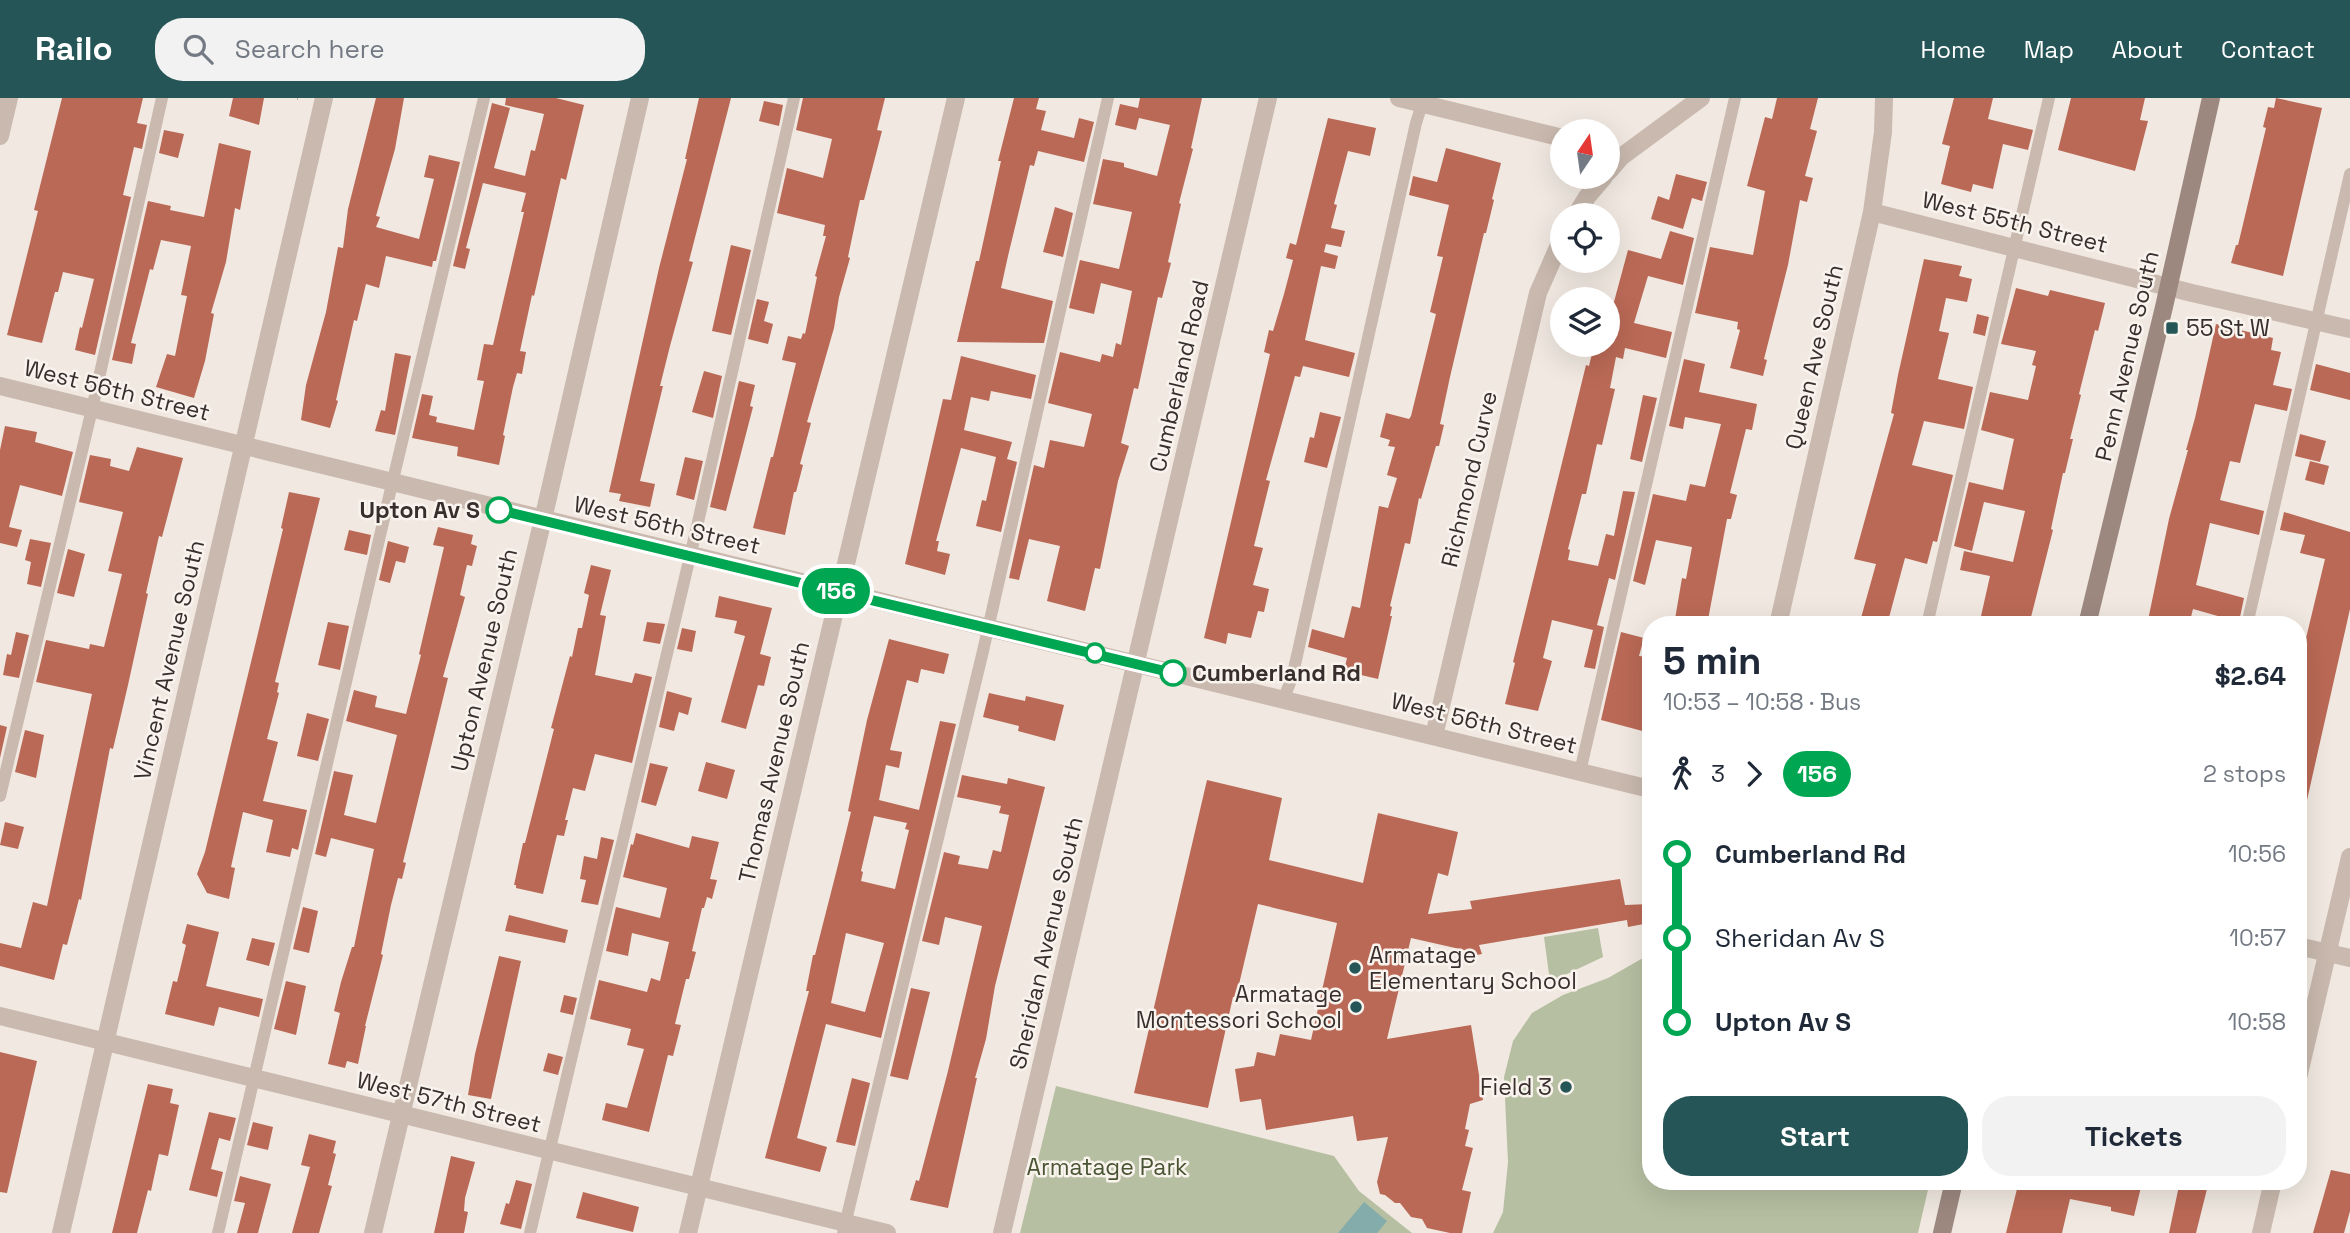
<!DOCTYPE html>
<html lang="en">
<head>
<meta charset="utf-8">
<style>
	:root { --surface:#fff; --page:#f2f2f3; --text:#1f2937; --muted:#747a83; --accent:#255556 }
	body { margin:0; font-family:"Space Grotesk",sans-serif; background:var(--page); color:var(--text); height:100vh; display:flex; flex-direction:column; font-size:26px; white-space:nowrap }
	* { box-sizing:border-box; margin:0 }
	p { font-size:23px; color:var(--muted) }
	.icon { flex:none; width:38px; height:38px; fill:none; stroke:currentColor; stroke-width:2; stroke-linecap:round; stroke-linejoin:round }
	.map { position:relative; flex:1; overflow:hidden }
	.side { position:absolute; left:1642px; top:518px; width:665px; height:574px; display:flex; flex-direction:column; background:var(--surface); border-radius:28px; box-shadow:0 7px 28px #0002 }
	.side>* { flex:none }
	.badge { padding:0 14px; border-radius:23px; font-size:24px; line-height:46px }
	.needle { width:46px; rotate:13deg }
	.buttons { position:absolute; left:1550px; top:21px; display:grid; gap:14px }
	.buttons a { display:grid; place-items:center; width:70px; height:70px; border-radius:50%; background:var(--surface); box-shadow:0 7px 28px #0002; font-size:35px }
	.map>.badge { position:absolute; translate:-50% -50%; box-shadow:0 0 0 4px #fff }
	.legs { display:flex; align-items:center; gap:10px; height:77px; padding:0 21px; font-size:23px }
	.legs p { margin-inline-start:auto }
	.headline { display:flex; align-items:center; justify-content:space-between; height:119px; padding:0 21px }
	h1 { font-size:38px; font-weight:800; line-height:52px }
	.cta { display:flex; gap:14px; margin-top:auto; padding:14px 21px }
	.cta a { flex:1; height:80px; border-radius:28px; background:var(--accent); color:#fff; font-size:28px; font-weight:800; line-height:80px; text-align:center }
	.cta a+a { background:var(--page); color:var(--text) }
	ul { padding:0 21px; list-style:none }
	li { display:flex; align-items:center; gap:24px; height:84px; font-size:26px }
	li i { display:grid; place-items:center; width:10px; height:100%; margin:0 9px; background:currentColor }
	li i::after { content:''; width:18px; height:18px; margin:-9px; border:5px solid; border-radius:50%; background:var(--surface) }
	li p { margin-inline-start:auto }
	li:first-child i { background:linear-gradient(#0000 50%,currentColor 0) }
	li:last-child i { background:linear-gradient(currentColor 50%,#0000 0) }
	header { display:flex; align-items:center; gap:42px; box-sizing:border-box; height:98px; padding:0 35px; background:var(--accent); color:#fff }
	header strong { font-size:33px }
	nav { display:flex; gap:38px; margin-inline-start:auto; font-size:24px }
	.search { width:490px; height:63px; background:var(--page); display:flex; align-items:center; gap:18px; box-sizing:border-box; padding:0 24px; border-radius:28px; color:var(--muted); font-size:26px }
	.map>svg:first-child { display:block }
	.green { fill:#b7bfa2 }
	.water { fill:#83acab }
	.building { fill:#ba6956; fill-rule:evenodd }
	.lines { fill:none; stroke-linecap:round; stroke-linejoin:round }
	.path { stroke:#b4a398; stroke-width:3.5; stroke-dasharray:3.5 3.5; stroke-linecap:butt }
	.service { stroke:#c9b9ae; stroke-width:12 }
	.minor { stroke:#c9b9ae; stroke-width:18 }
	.tertiary { stroke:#c9b9ae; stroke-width:18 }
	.secondary { stroke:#9c887f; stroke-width:18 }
	.line-1-casing { stroke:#fff; stroke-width:16 }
	.line-1 { stroke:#00a651; stroke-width:10 }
	.poi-dot { fill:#255556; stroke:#f9f3ee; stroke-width:2.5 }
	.stop-1-dot { fill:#fff; stroke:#00a651; stroke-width:3.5 }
	.labels { text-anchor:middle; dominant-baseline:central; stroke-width:5; stroke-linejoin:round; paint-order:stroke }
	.street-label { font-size:23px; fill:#382f2c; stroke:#f9f3ee }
	.poi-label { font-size:23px; fill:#382f2c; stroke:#f9f3ee; text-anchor:start }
	.stop-label { font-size:23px; font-weight:bold; fill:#382f2c; stroke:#f9f3ee; text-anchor:end }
	.park-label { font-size:23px; fill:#495432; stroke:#f9f3ee }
</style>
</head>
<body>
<header>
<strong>Railo</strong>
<div class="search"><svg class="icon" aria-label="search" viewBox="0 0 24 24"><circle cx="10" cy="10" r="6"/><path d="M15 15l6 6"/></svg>Search here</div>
<nav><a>Home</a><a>Map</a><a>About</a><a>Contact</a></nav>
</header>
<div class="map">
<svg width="2350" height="1135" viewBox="0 0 2350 1135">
	<rect width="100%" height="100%" fill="#f1e9e1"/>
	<!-- green -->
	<path class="green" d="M1598 830 1603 859 1550 884 1544 839Z
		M1650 856V1083H1930L1918 1135H1493L1503 1114 1508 1064 1504 979 1513 943 1532 915 1563 897 1608 880Z
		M1056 988 1334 1058 1359 1093 1412 1135H1020Z"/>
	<!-- water -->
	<path class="water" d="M1364 1104 1387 1123 1377 1135H1338Z"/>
	<!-- building -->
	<path class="building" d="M62 0H143L137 25 147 27 142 51 134 49 123 97 131 99 95 257 75 252 80 229 82 230 94 181 63 174 58 194H55L42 245 7 237 38 113 34 112Z
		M233 0H264L259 27 229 18Z
		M376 0H404L395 51 376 118 380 119 376 129 419 141 434 81 424 79 429 57 460 64 436 163H433L432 169 386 158 379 190 366 186 357 223 354 222 336 302 338 303 330 330 301 322 306 287 326 214 338 149 343 150 348 111Z
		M506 0H556L584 7 566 82 561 80 534 198 532 197 520 253 526 254 522 276 517 275 513 289 503 337 505 338 499 367 457 358 458 349 412 340 422 296 433 298 429 317 437 319 436 324 474 332 484 283 477 282 484 246 493 247 524 114H521L526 95 483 85 466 150 470 151 465 171 453 168 492 5 510 10 494 70 525 78 531 52 535 53 544 16 505 7Z
		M699 0H731L689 163 693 164 670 248 660 288H663L640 383 655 386 650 409 619 403 621 396 609 394 659 170 687 61H685Z
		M803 0H885L877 32 882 33 864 102H860L848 159 850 160 839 199 834 230 807 324 811 325 800 366 803 367 796 394H794L785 437 753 430 771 359H773L796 265 782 262 788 238 801 241 803 235 805 236 817 179 815 178 826 138H823L825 127 777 115 787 70 823 80 832 41 796 32Z
		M1014 0H1039L1036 11 1046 13 1041 32 1074 40 1079 20 1094 24 1084 64 1038 53 1034 68 1030 67 1008 158 1001 190 1053 203 1044 245 957 244 976 163H979L1001 63H998Z
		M1140 0H1202L1191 50 1193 51 1179 105 1181 106 1168 164 1171 165 1162 200 1158 199 1138 291 1134 290 1121 345 1129 348 1118 383 1100 471 1095 470 1085 513 1047 503 1060 448 1029 441 1019 482 1009 480 1034 367 1044 370 1050 342 1084 349 1092 316 1048 305 1060 254 1100 264 1102 256 1113 259 1116 245 1121 247 1132 193 1101 185 1094 216 1069 210 1080 162 1119 171 1132 114 1093 106 1103 61 1124 65V69L1157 78 1170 27 1139 20 1136 32 1115 27 1120 6 1138 10Z
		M1777 0H1818L1810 31 1817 33 1805 78 1813 80 1807 104 1800 102 1788 167 1764 261 1767 262 1763 278 1730 270 1740 232 1737 231 1738 224 1695 215 1710 149 1753 157 1765 93 1747 88 1765 19 1772 21Z
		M1954 0H1993L1988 21 2033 32 2028 52 2003 46 1993 91 1973 86 1971 94 1941 86 1950 48 1942 46Z
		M2071 0H2145L2140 22 2148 23 2135 73 2058 52Z
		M2276 0 2322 10 2283 178 2231 165 2236 147H2238L2266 30 2263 29 2268 9 2274 10Z
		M764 3 783 7 779 28 759 23Z
		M1328 20 1376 30 1370 58 1348 53 1334 106 1337 107 1331 130 1345 133 1341 149 1326 146 1324 154 1338 158 1335 171 1321 168 1305 242 1355 255 1349 279 1303 268 1300 279 1295 278 1266 382 1270 383 1254 448 1263 450 1253 487 1269 491 1264 514 1258 513 1251 540 1228 535 1226 546 1204 540 1270 256 1264 254 1269 232 1273 233 1284 196 1293 162 1286 160 1290 145 1296 147Z
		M164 32 184 36 178 60 159 55Z
		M219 45 251 53 240 112 235 110 226 164 211 215 214 216 205 263 194 300 156 289 167 256 175 258 187 198 181 197 191 148 161 142 153 172 150 171 131 245 136 246 132 266 112 262 148 103 171 108 170 112 204 119Z
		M1446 50 1501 65 1492 101 1494 102 1486 135H1484L1450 279 1440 326 1444 327 1439 348H1436L1421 401 1419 400 1410 446 1405 445 1390 508 1392 509 1390 518H1392L1378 581 1344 573 1347 560 1308 549 1312 531 1344 540 1352 508 1360 510 1379 408 1388 410 1397 380 1387 377 1395 349 1388 348 1390 342 1380 339 1386 315 1409 321 1411 318 1436 216 1430 214 1443 159 1437 158 1449 107 1409 97 1413 78 1437 84Z
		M1676 76 1707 84 1702 103 1692 100 1683 131 1651 121 1658 98 1669 102Z
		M1055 109 1073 115 1063 159 1043 154Z
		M1670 133 1694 140 1683 187 1648 178 1634 225 1672 234 1666 260 1625 250 1623 261 1616 259 1610 290 1615 291 1602 347 1597 346 1586 396H1582L1568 451 1570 452 1568 462 1598 468 1606 436 1614 438 1623 393 1635 394 1615 482 1609 480 1597 527 1604 529 1595 571 1584 569 1593 532 1552 522 1543 560 1552 563 1538 613 1505 606 1515 565 1513 564 1586 267 1589 268 1594 247H1608V226L1628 152 1661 161Z
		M731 147 751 152 731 237 712 233Z
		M1924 161 1962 168 1959 178 1972 181 1967 204 1946 200 1939 233 1949 235 1938 281 1973 289 1964 331 1924 323 1912 367 1953 377 1937 444 1933 443 1927 466 1905 460 1887 527H1859L1876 466 1854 461 1894 316 1891 315 1898 277Z
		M2016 190 2048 198 2050 192 2105 205 2098 233 2095 232 2079 296 2081 297 2070 341H2073L2065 375H2063L2051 431 2053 432 2029 527H1979L1990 478 1960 472 1964 453 2013 464 2025 413 1984 404 1972 453 1954 448 1969 384 2003 392 2014 341 1981 332 1990 294 2028 302 2036 268 2032 267 2036 253 2001 246Z
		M757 201 769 204 764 223 773 226 768 246 748 241Z
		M1977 216 1989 219 1985 238 1973 235Z
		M2216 226 2273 240 2271 252 2281 254 2273 287 2292 291 2287 313 2255 306 2240 365 2230 363 2220 402 2264 413 2259 437 2210 425 2196 487 2244 500 2239 524 2193 511 2189 527H2147L2169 421 2188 352H2186L2195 320Z
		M395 255 411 258 395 337 375 333 381 312 385 313Z
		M961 258 1036 277 1031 301 991 293 989 303 971 299 964 332 1012 344 1007 361 1017 364 1001 434 976 428 982 402 986 403 996 359 961 350 936 443H939L937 453 950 456 945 477 905 466 943 301 951 302Z
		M1684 261 1705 266 1699 294 1757 306 1752 332 1746 331 1730 395 1737 397 1731 421H1727L1707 527H1674L1682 480 1686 481 1692 449 1656 442 1645 487 1633 483 1653 396 1686 403 1690 386 1705 389 1721 326 1685 319 1683 331 1669 328Z
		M2316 266 2350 275V302L2310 292Z
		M704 273 722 278 713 320 692 314Z
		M739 283 755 287 750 308 753 309 726 413 710 409Z
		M1643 297 1657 300 1642 364 1630 361Z
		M1320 314 1341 319 1327 370 1304 364 1310 339 1314 340Z
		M5 328 37 334 35 344 73 354 62 398 20 387 9 429 22 432 17 449 0 445V352Z
		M2300 336 2326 343 2320 364 2295 358Z
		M137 349 183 360 162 439 159 438 146 495 148 496 128 587 113 651 110 650 81 802 79 801 67 847 63 846 54 882 0 868V845L21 850 33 804 47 808 92 596 36 584 46 542 89 551 90 546 104 549 122 476 108 473 123 414 79 404 90 357 111 361 110 368 129 373Z
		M685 359 703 363 694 402 676 397Z
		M2310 363 2329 368 2324 387 2305 382Z
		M289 394 320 400 275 584 279 585 277 594 279 595 267 641 278 644 263 703 307 712 298 752 292 750 290 759 266 754 273 722 243 714 231 769 235 770 229 801 207 795 197 776 205 754 259 531 283 431 281 430Z
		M2284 414 2350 434V511L2305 711 2298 710V556L2302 557 2325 461 2300 455 2305 437 2280 432Z
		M438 429 473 437 471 446 477 448 472 468 467 467 460 497 465 499 443 579 448 580 403 764 406 765 402 781 398 780 391 807 381 856 383 857 365 928H366L358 966 347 963 345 970 328 966 340 915 334 913 341 884 352 849H354L374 751 331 740 326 759 315 756 334 673 353 677 344 717 376 725 397 637 346 623 354 592 377 598 375 609 406 616 421 557 419 556 444 449 433 447Z
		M349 432 371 437 367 457 344 452Z
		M30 441 51 445 41 489 27 486 31 464 25 462Z
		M388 443 409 449 405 465 396 463 390 485 379 482Z
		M68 451 85 456 74 499 57 495Z
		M591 467 611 472 600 517 606 518 595 577 632 585 635 575 652 579 632 665 595 656 585 693 573 690 565 722H568L564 738 557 737 543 796 516 790V787H514L523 745H525L554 631 551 630 570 558 572 559 578 530H582L589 497 584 495Z
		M719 498 772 510 760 556 771 559 764 588 758 587 746 631 721 624 745 538 734 535 737 523 715 519Z
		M328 524 349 528 340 572 318 567Z
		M647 524 665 526 660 546 643 543Z
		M682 530 696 533 692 554 677 551Z
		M16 534 29 537 19 580 3 577 7 556 11 557Z
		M1621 534 1644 540 1639 558 1650 559V635L1601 622Z
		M889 541 949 556 944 576 921 571 918 585 907 582 890 652 902 654 899 670 886 667 879 702 919 712 940 623 956 626 881 940 826 926 797 1040 827 1049 820 1074 765 1060 809 893H806L813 857H815L838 767 851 714 848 713 867 622ZM874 718 907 725 905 731 909 732 895 791 861 783 863 774 861 773ZM846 835 884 845 865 914 831 905Z
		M667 593 692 600 688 617 679 614 674 633 659 629Z
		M989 595 1025 603 1026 598 1064 607 1055 643 1018 633 1019 628 983 619Z
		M307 615 329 621 318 663 297 658Z
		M0 627 7 629 0 660Z
		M25 632 44 637 36 680 15 674Z
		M706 664 735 672 727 701 698 693Z
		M650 665 668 669 656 708 641 704Z
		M962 677 1007 686 1008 680 1045 689 995 888 986 941 975 980H977L948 1110 910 1102 916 1082 919 1083 948 973 982 828 945 819 939 847 922 843 944 754 960 758 958 766 988 771 993 752 1001 754 1009 717 999 715 1001 708 957 699Z
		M1207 682 1282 700 1269 762 1363 785 1378 715 1458 734 1448 778 1438 775 1428 816 1472 811 1470 803 1620 781 1625 807 1650 806 1649 825 1628 829 1627 822 1479 847 1482 856 1466 859 1464 852 1411 840 1387 941 1471 927 1483 1002 1470 1006 1465 1031 1469 1032 1465 1048 1473 1050 1462 1092 1471 1094 1462 1135H1450L1427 1130 1422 1121 1411 1119 1400 1105H1395L1385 1097 1380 1096 1377 1084 1388 1039 1357 1043 1353 1018 1266 1032 1261 1001 1240 1004 1235 971 1254 968 1257 954 1275 958 1280 936 1311 942 1337 825 1258 806 1236 899H1233L1208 1010 1134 995Z
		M5 724 24 729 18 751 0 747Z
		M636 735 689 750 692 738 719 744 710 781 717 782 712 801 707 799 704 810H702L692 853 696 854 689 881H686L675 926 681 927 673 958 668 957 649 1034 602 1022 606 1005 627 1010 644 951 627 947 631 931 590 921 599 882 647 894 651 880 660 883 669 844 632 835 628 858 606 853 616 809 660 820 667 790 623 779 631 746 633 747Z
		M601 739 614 742 598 807 581 804 586 782 580 781 584 758 597 761Z
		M303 809 318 813 309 855 293 851Z
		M509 817 568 832 565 845 505 833Z
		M187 826 219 834 206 888 263 901 259 919 219 909 214 928 165 916 173 883 177 884 186 847 182 845Z
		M252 840 275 845 269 868 246 862Z
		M499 858 521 863 491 1001 468 997 475 956Z
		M286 883 306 888 296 937 274 931Z
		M911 890 930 894 908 982 890 978Z
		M564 897 577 900 573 917 560 914Z
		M0 954 37 963 7 1095 0 1094Z
		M548 955 563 959 558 977 543 973Z
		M852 980 870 985 855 1048 836 1044Z
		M148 986 173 991 170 1005 179 1007 168 1058 159 1056 151 1093 148 1092 137 1135H112Z
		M209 1014 236 1020 230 1043 219 1040 211 1071 223 1074 217 1099 189 1092Z
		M253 1024 273 1029 268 1052 247 1047Z
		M309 1036 336 1043 333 1055 336 1056 328 1087 332 1088 319 1135H292L310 1069 301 1067Z
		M451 1058 475 1064 465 1100 464 1113 468 1114 464 1135H434Z
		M2331 1072 2350 1076V1113L2344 1135H2313Z
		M240 1078 271 1086 258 1135H237L245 1105 234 1103Z
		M516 1082 532 1086 521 1131 500 1126 506 1105 509 1106Z
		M2019 1083H2091L2116 1088 2117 1084 2141 1089 2134 1118 2111 1113V1109L2070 1101 2062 1135H2006Z
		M2180 1083H2209L2196 1135H2169Z
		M583 1094 639 1109 633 1134 576 1120Z"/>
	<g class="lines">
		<!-- path -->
		<path class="path" d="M297 0H298"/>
		<!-- service -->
		<path class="service" d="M1927 527 2049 0
			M2247 527 2350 76
			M1283 602 1292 580 1416 25 1422 6 1427 0
			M1580 674 1735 0
			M0 698 92 311 162 0
			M218 1135 392 386 484 0
			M530 1135 696 433 794 0
			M843 1135 983 553 1108 0"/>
		<!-- minor -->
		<path class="minor" d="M1399 0 1563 40
			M0 38 9 0
			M1608 74 1621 59 1701 0
			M1872 114 2192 195 2350 231
			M1576 117 1587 99 1604 79
			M0 288C550 424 1100 557 1650 691
			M1778 527 1872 114 1883 34 1884 0
			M1434 638 1538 195 1563 138
			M0 918 887 1135
			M2298 980 2350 759
			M61 1135 324 0
			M373 1135 548 400 640 0
			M688 1135 956 0
			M1002 1135 1268 0
			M2261 1135 2273 1083"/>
		<!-- tertiary -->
		<path class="tertiary" d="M2298 848 2350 860"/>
		<!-- secondary -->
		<path class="secondary" d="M2087 527 2164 209 2211 0
			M1942 1135 1954 1083"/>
	</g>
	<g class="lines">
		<!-- line-1 casing -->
		<g class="line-1-casing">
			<path id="line-1" d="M499 412 1173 575"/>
		</g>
		<!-- line-1 -->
		<use href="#line-1" class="line-1"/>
	</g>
	<!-- markers -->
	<g class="poi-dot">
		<rect x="2165" y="223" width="14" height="14" rx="3.5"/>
		<circle cx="1355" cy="870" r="7"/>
		<circle cx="1356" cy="909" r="7"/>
		<circle cx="1566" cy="989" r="7"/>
	</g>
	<g class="stop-1-dot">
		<circle cx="499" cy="412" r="12"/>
		<circle cx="1095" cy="555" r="9"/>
		<circle cx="1173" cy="575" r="12"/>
	</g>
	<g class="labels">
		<!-- street labels -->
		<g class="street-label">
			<text transform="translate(2015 124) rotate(14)">West 55th Street</text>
			<text transform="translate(2127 258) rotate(-77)">Penn Avenue South</text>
			<text transform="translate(1814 259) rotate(-77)">Queen Ave South</text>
			<text transform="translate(1179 278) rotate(-77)">Cumberland Road</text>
			<text transform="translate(117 292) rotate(14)">West 56th Street</text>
			<text transform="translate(1469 381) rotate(-77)">Richmond Curve</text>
			<text transform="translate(667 427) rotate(13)">West 56th Street</text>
			<text transform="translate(169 562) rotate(-77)">Vincent Avenue South</text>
			<text transform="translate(484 562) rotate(-77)">Upton Avenue South</text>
			<text transform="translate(1484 625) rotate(14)">West 56th Street</text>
			<text transform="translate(774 664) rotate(-77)">Thomas Avenue South</text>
			<text transform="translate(1046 845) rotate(-77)">Sheridan Avenue South</text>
			<text transform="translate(449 1004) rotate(14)">West 57th Street</text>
		</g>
		<!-- poi labels -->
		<g class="poi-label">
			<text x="2186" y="230">55 St W</text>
			<text x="1369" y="857">Armatage<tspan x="1369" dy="26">Elementary School</tspan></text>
			<text x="1342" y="896" text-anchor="end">Armatage<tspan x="1342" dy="26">Montessori School</tspan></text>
			<text x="1552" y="989" text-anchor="end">Field 3</text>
		</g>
		<!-- stop labels -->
		<g class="stop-label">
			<text x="480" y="412">Upton Av S</text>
			<text x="1192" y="575" text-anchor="start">Cumberland Rd</text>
		</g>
		<!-- park labels -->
		<g class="park-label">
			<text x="1107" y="1069">Armatage Park</text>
		</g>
	</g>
</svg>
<div class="buttons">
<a><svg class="needle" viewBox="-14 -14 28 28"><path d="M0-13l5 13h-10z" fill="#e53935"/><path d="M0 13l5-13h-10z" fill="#747a83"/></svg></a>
<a><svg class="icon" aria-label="locate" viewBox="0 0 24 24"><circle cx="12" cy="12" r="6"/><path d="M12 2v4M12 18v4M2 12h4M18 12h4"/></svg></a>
<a><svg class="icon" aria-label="layers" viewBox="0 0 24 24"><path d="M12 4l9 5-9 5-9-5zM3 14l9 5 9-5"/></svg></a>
</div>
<b class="badge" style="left:836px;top:493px;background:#00a651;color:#fff">156</b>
<section class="side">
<div class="headline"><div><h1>5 min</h1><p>10:53 – 10:58 · Bus</p></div><b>$2.64</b></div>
<div class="legs"><svg class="icon" aria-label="walk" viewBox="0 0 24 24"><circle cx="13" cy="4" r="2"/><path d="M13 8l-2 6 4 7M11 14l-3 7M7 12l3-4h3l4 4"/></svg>3<svg class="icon" aria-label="forward" viewBox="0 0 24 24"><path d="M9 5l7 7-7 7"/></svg><b class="badge" style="background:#00a651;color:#fff">156</b><p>2 stops</p></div>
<ul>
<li><i style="color:#00a651"></i><b>Cumberland Rd</b><p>10:56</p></li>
<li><i style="color:#00a651"></i><span>Sheridan Av S</span><p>10:57</p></li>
<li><i style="color:#00a651"></i><b>Upton Av S</b><p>10:58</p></li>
</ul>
<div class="cta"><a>Start</a><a>Tickets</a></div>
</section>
</div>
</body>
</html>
